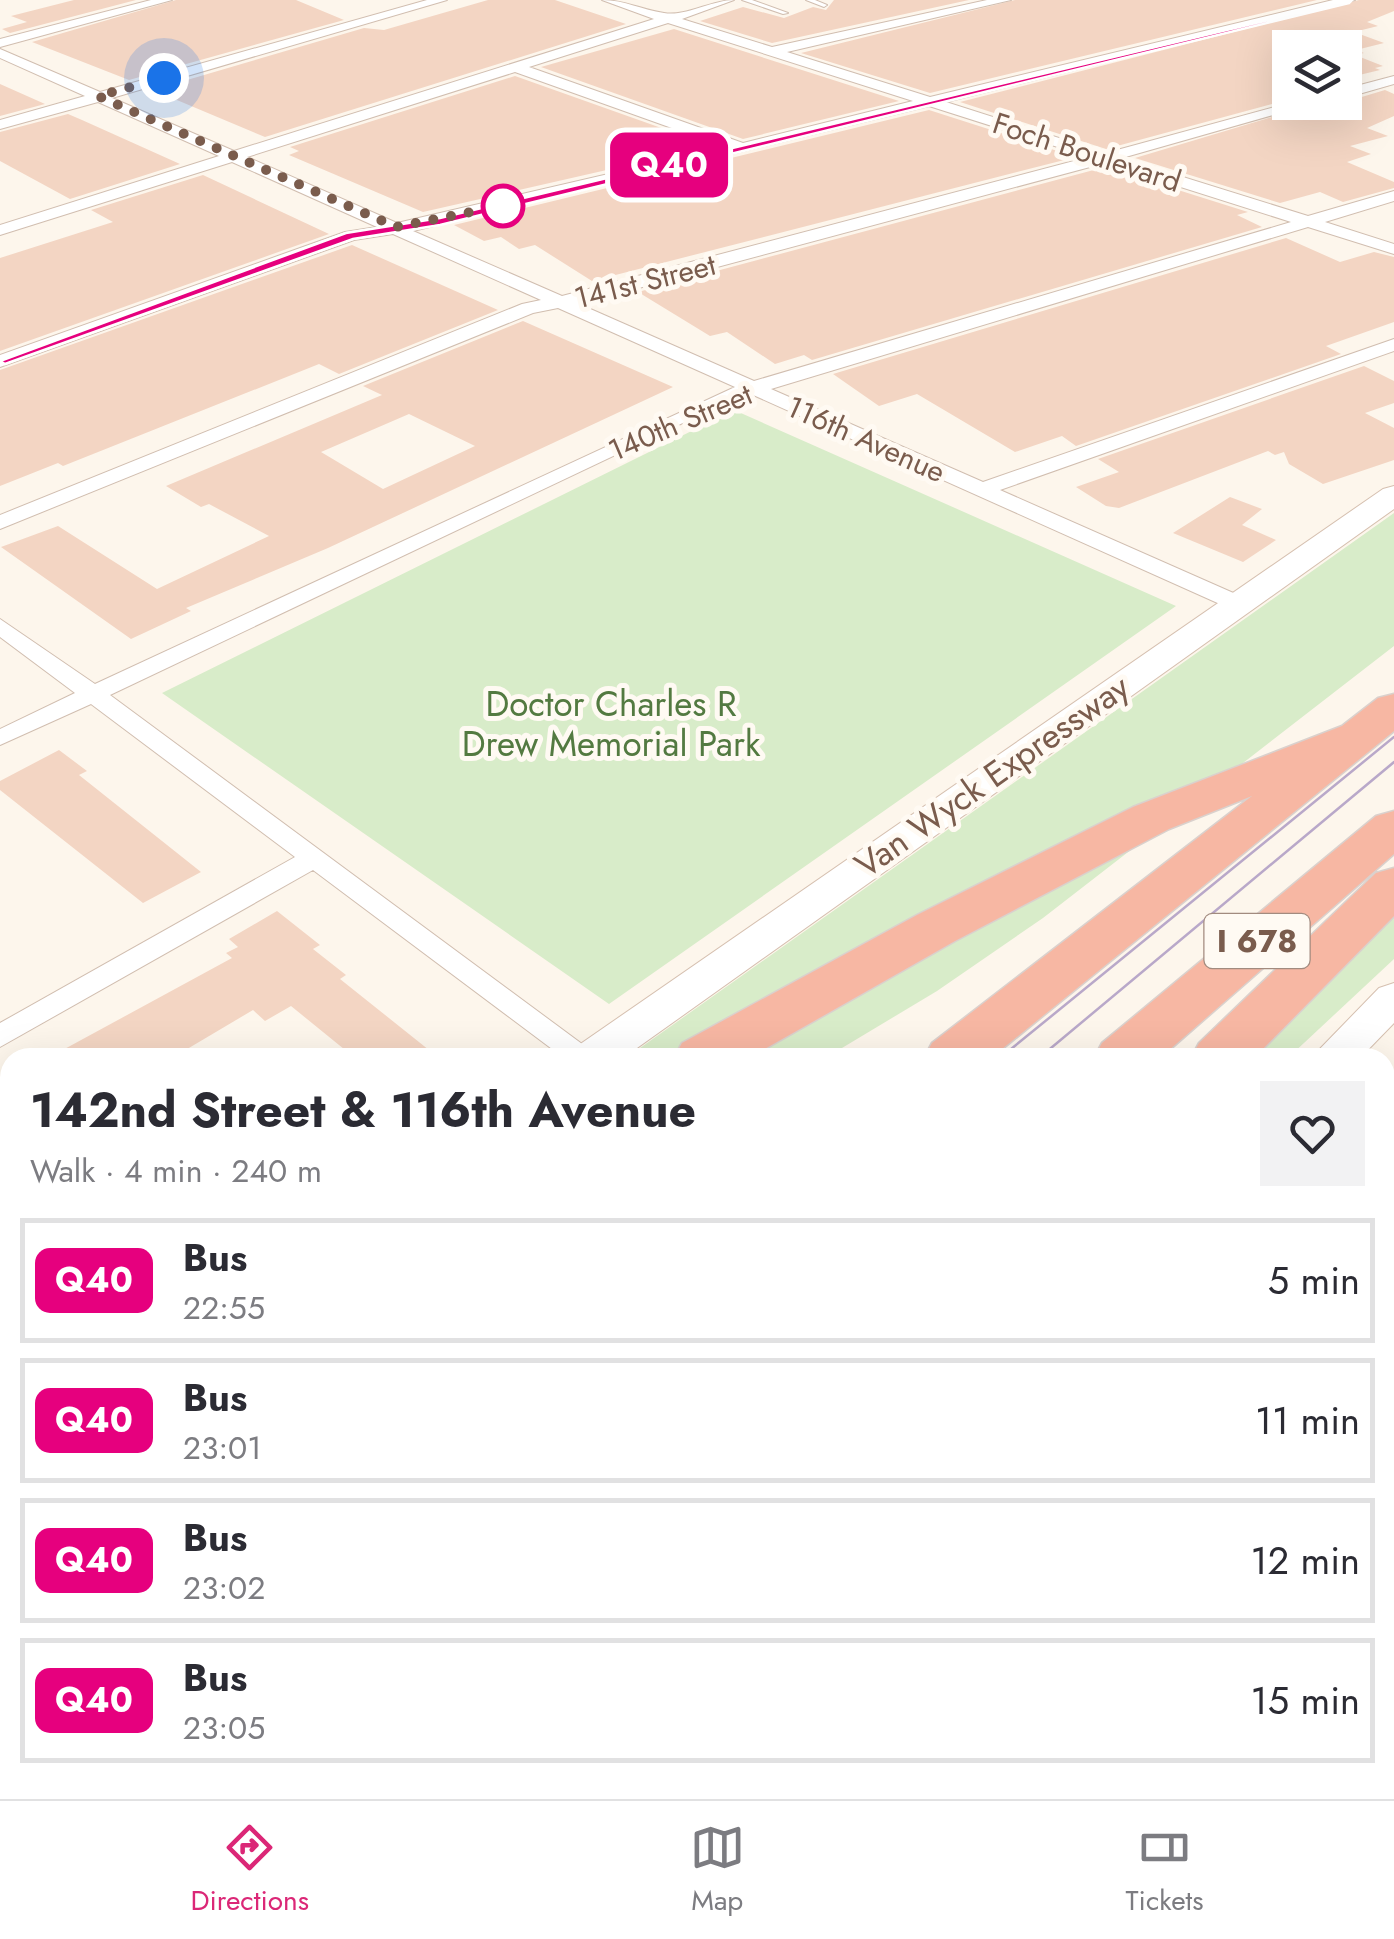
<!DOCTYPE html>
<html lang="en">
<head>
<meta charset="utf-8">
<style>
	:root { --surface:#fff; --page:#f2f2f3; --text:#2b2b33; --muted:#7c7c81; --line:#e1e1e2; --accent:#db2777 }
	body { margin:0; font-family:Jost,sans-serif; background:var(--page); color:var(--text); height:100vh; display:flex; flex-direction:column; font-size:38px; white-space:nowrap }
	* { box-sizing:border-box; margin:0 }
	p { font-size:32px; color:var(--muted) }
	.icon { flex:none; width:55px; height:55px; fill:none; stroke:currentColor; stroke-width:2; stroke-linecap:round; stroke-linejoin:round }
	.map { position:relative; flex:1; overflow:hidden }
	.details { position:absolute; left:0px; top:1048px; width:1395px; height:752px; display:flex; flex-direction:column; background:var(--surface); border-radius:30px 30px 0 0; box-shadow:0 10px 40px #0002 }
	.details>* { flex:none }
	.badge { padding:0 20px; border-radius:15px; font-size:35px; line-height:65px }
	.controls { position:absolute; left:1272px; top:30px; display:grid; gap:20px }
	.controls a { display:grid; place-items:center; width:90px; height:90px; border-radius:0px; background:var(--surface); box-shadow:0 10px 40px #0002; font-size:50px }
	.you { position:absolute; width:50px; height:50px; margin:-25px; border:8px solid #fff; border-radius:50%; background:#1a73e8; box-shadow:0 0 0 15px #1a73e833 }
	.map>.badge { position:absolute; translate:-50% -50%; box-shadow:0 0 0 5px #fff }
	.round { display:grid; place-items:center; flex:none; width:105px; height:105px; border-radius:0px; background:var(--page) }
	.summary { display:flex; align-items:center; justify-content:space-between; height:170px; padding:0 30px }
	h1 { font-size:48px; font-weight:700; line-height:75px }
	ul { padding:0; list-style:none }
	li { display:flex; align-items:center; gap:30px; height:125px; margin:0 20px 15px; padding:0 10px; border:5px solid var(--line); border-radius:0px }
	li div { flex:1 }
	li b { display:block; font-size:38px }
	li em { font-style:normal }
	li .badge { min-width:110px; font-weight:700; text-align:center }
	.dock { display:flex; justify-content:space-around; align-items:center; height:140px; border-top:2px solid var(--line); background:var(--surface); font-size:28px; color:var(--muted) }
	.dock a { display:grid; justify-items:center; gap:5px }
	.dock .active { color:var(--accent) }
	.map>svg:first-child { display:block }
	.green { fill:#d8ecc9 }
	.building { fill:#f3d5c3; fill-rule:evenodd }
	.lines { fill:none; stroke-linecap:round; stroke-linejoin:round }
	.service-casing { stroke:#d1beb0; stroke-width:2 }
	.minor-casing { stroke:#d1beb0; stroke-width:2 }
	.secondary-casing { stroke:#d6c0b0; stroke-width:2 }
	.motorway-casing { stroke:#dad1cd; stroke-width:3 }
	.service { fill:#fff; fill-rule:evenodd }
	.minor { fill:#fff; fill-rule:evenodd }
	.secondary { fill:#fff; fill-rule:evenodd }
	.motorway { fill:#f7b7a3; fill-rule:evenodd }
	.tram-far1 { stroke:#b9a8c9; stroke-width:2.5 }
	.tram { stroke:#b9a8c9; stroke-width:4 }
	.line { fill:#e6007e; stroke:#fff; stroke-width:2.5 }
	.walk { stroke:#7a5c4d; stroke-width:10; stroke-dasharray:0 18 }
	.stop-dot { fill:#fff; stroke:#e6007e; stroke-width:5 }
	.labels { text-anchor:middle; dominant-baseline:central; stroke-width:10; stroke-linejoin:round; paint-order:stroke }
	.far-street-label { font-size:30px; fill:#7a5c4d; stroke:#fffaf3 }
	.shield { fill:#fffaf3; stroke:#a28b7f; stroke-width:2.5 }
	.shield-label { font-size:32px; font-weight:bold; fill:#7a5c4d }
	.park-label { font-size:35px; fill:#537a41; stroke:#fffaf3 }
	.street-label { font-size:35px; fill:#7a5c4d; stroke:#fffaf3 }
</style>
</head>
<body>
<div class="map">
<svg width="1394" height="1799" viewBox="0 0 1394 1799">
	<rect width="100%" height="100%" fill="#fdf6ec"/>
	<!-- green -->
	<path class="green" d="M734 410 1176 606 609 1004 162 693Z
		M1394 513V646L1043 918 937 991 827 1057 626 1058Z
		M1394 870V959L1289 1057 1203 1058Z
		M10 1533V1733L0 1741V1538Z
		M302 1790H487L477 1799H292Z"/>
	<!-- building -->
	<path class="building" d="M74 0H136L10 33 2 29 27 22 11 16Z
		M176 0H296L344 20 129 80 32 42Z
		M488 0H555L626 24 265 137 153 90 364 28 384 30Z
		M834 0H969L772 43 700 21 743 7 784 18 813 7 826 10Z
		M1015 0H1317L930 93 801 53Z
		M1359 0H1394V11L1367 22 1378 26 1354 32 1384 43 1356 50 1364 53 1355 55 1383 66 1375 68 1380 70 1351 77 1361 81 1345 85V48H1290V99L1106 149 960 102Z
		M674 29 899 101 743 139 541 67Z
		M515 76 712 146 423 212 289 155 299 151 290 147Z
		M0 84 45 104 0 116Z
		M1385 90 1394 94V116L1367 128 1388 136 1350 146 1371 154 1347 162 1394 182V188L1343 202 1320 192 1280 203 1135 158 1322 102H1345Z
		M929 110 1076 157 592 281 535 245 519 249 501 237 484 241 454 225Z
		M68 114 82 120 180 164 70 199 0 161V132Z
		M1105 167 1248 212 1237 215 1262 227 812 360 804 355 775 364 727 332 710 336 638 292Z
		M203 175 329 234 0 351V258L113 222 91 210Z
		M1286 238 1340 262 1374 252 1394 257V322L1326 346 1341 354 1076 446 1062 436 1015 452 917 394 879 406 833 374Z
		M352 245 498 310 339 374 319 364 63 466 58 463 0 486V370Z
		M523 321 673 387 328 548 186 608 191 611 131 639 1 547 58 526 157 589 269 536 209 504 201 507 166 486 382 395 363 386ZM409 414 475 446 383 489 321 452Z
		M1364 366 1394 381V403L1365 413 1394 428V460L1323 484 1289 464 1284 452 1275 455 1268 451 1119 508 1106 506 1076 487 1119 472 1098 459Z
		M1230 497 1262 509 1242 525 1276 540 1243 562 1173 533Z
		M59 750 87 771 79 775 201 872 143 903 0 790V781Z
		M277 911 320 945 313 949 346 975 340 979 439 1058H355L291 1006 265 1021 253 1010 172 1058H48L232 958 226 953 238 947 229 939Z"/>
	<g class="lines">
		<!-- service casing -->
		<g class="service-casing">
			<path id="service" d="M742 0H752L788 13 783 14Z
				M806 0H815L827 5 824 7Z"/>
		</g>
		<!-- minor casing -->
		<g class="minor-casing">
			<path id="minor" d="M151 0H172L0 47V39Z
				M427 0H447L112 98 234 151 654 19 602 0C625 0 642 10 664 13 685 17 712 0 734 0L682 19 772 47 987 0H1011L787 52 930 97 1333 0H1355L946 102 1106 153 1293 102H1319L1122 158 1308 216 1394 191V201L1325 222 1394 244V254L1308 227 771 389 983 482 1394 339V351L1000 490 1247 599V609H1231L751 394 729 401 110 695 601 1058H564L313 870 0 1047V1023L295 857 91 704 0 745V729L75 693 0 637V619L95 684 735 387 558 308 533 313 0 529V515L522 304 541 300 393 234 354 240 0 367V355L345 232 377 227 232 162 0 235V225L219 156 98 102 0 129V120L85 96 0 58V49L100 92ZM668 23 913 101 743 143 529 67ZM515 72 725 147 397 223 247 157ZM929 106 1089 157 562 296 413 231ZM1105 163 1291 222 754 381 579 304Z
				M1394 76V84L1345 98V89Z
				M1385 1633 1394 1637V1678L1385 1674Z"/>
		</g>
		<!-- secondary casing -->
		<g class="secondary-casing">
			<path id="secondary" d="M1394 486V509L623 1058H569L576 1047 1383 489Z
				M1394 983V1023L1360 1058H1311L1379 988Z
				M10 1438V1488L0 1491V1441Z"/>
		</g>
		<!-- motorway casing -->
		<g class="motorway-casing">
			<path id="motorway" d="M1394 694V731L991 1058H924L932 1043 1252 796 1169 829 955 941 749 1058H674L682 1043 917 915 1133 807 1342 726 1378 698Z
				M1394 811V854L1160 1058H1094L1102 1043 1376 816Z
				M1394 868V916L1254 1058H1191L1199 1043 1376 873Z
				M10 1763V1790H80L76 1799H0V1772Z
				M228 1790H315L311 1799H224Z
				M535 1790H616L612 1799H536Z"/>
		</g>
		<!-- service -->
		<use href="#service" class="service"/>
		<!-- minor -->
		<use href="#minor" class="minor"/>
		<!-- secondary -->
		<use href="#secondary" class="secondary"/>
		<!-- motorway -->
		<use href="#motorway" class="motorway"/>
		<!-- tram-far1 -->
		<path class="tram-far1" d="M1000 1058 1394 737
			M1039 1058 1394 762"/>
		<!-- tram -->
		<path class="tram" d="M90 1799 101 1790
			M145 1799 156 1790"/>
	</g>
	<!-- line -->
	<path class="line" d="M1349 3 440 225 353 239 5 364 0 361 346 233 440 218 1352 0Z"/>
	<g class="lines">
		<!-- walk -->
		<path class="walk" d="M164 78 98 96 396 227 516 203 503 206"/>
	</g>
	<!-- markers -->
	<circle class="stop-dot" cx="503" cy="206" r="20"/>
	<g class="labels">
		<!-- far-street labels -->
		<g class="far-street-label">
			<text transform="translate(1087 152) rotate(18)">Foch Boulevard</text>
			<text transform="translate(645 281) rotate(-14)">141st Street</text>
			<text transform="translate(680 422) rotate(-23)">140th Street</text>
			<text transform="translate(866 439) rotate(24)">116th Avenue</text>
		</g>
		<!-- shield labels -->
		<rect class="shield" x="1204.5" y="914" width="105" height="54" rx="8"/>
		<g class="shield-label">
			<text x="1257" y="941">I 678</text>
		</g>
		<!-- park labels -->
		<g class="park-label">
			<text x="611" y="704">Doctor Charles R<tspan x="611" dy="40">Drew Memorial Park</tspan></text>
		</g>
		<!-- street labels -->
		<g class="street-label">
			<text transform="translate(992 776) rotate(-35)">Van Wyck Expressway</text>
		</g>
	</g>
</svg>
<div class="controls">
<a><svg class="icon" aria-label="layers" viewBox="0 0 24 24"><path d="M12 4l9 5-9 5-9-5zM3 14l9 5 9-5"/></svg></a>
</div>
<div class="you" style="left:164px;top:78px"></div>
<b class="badge" style="left:669px;top:165px;background:#e6007e;color:#fff">Q40</b>
<section class="details">
<div class="summary"><div><h1>142nd Street &amp; 116th Avenue</h1><p>Walk · 4 min · 240 m</p></div><a class="round"><svg class="icon" aria-label="heart" viewBox="0 0 24 24"><path d="M12 20l-8-8c-3-5 5-10 8-4 3-6 11-1 8 4z"/></svg></a></div>
<ul>
<li><span class="badge" style="background:#e6007e;color:#fff">Q40</span><div><b>Bus</b><p>22:55</p></div><em>5 min</em></li>
<li><span class="badge" style="background:#e6007e;color:#fff">Q40</span><div><b>Bus</b><p>23:01</p></div><em>11 min</em></li>
<li><span class="badge" style="background:#e6007e;color:#fff">Q40</span><div><b>Bus</b><p>23:02</p></div><em>12 min</em></li>
<li><span class="badge" style="background:#e6007e;color:#fff">Q40</span><div><b>Bus</b><p>23:05</p></div><em>15 min</em></li>
</ul>
</section>
</div>
<nav class="dock">
<a class="active"><svg class="icon" aria-label="directions" viewBox="0 0 24 24"><path d="M12 3l9 9-9 9-9-9zM9 14v-3h6M13 9l2 2-2 2"/></svg>Directions</a>
<a><svg class="icon" aria-label="map" viewBox="0 0 24 24"><path d="M3 6l6-2 6 2 6-2v14l-6 2-6-2-6 2zM9 4v14M15 6v14"/></svg>Map</a>
<a><svg class="icon" aria-label="tickets" viewBox="0 0 24 24"><path d="M3 7h18v10H3zM15 7v10"/></svg>Tickets</a>
</nav>
</body>
</html>
